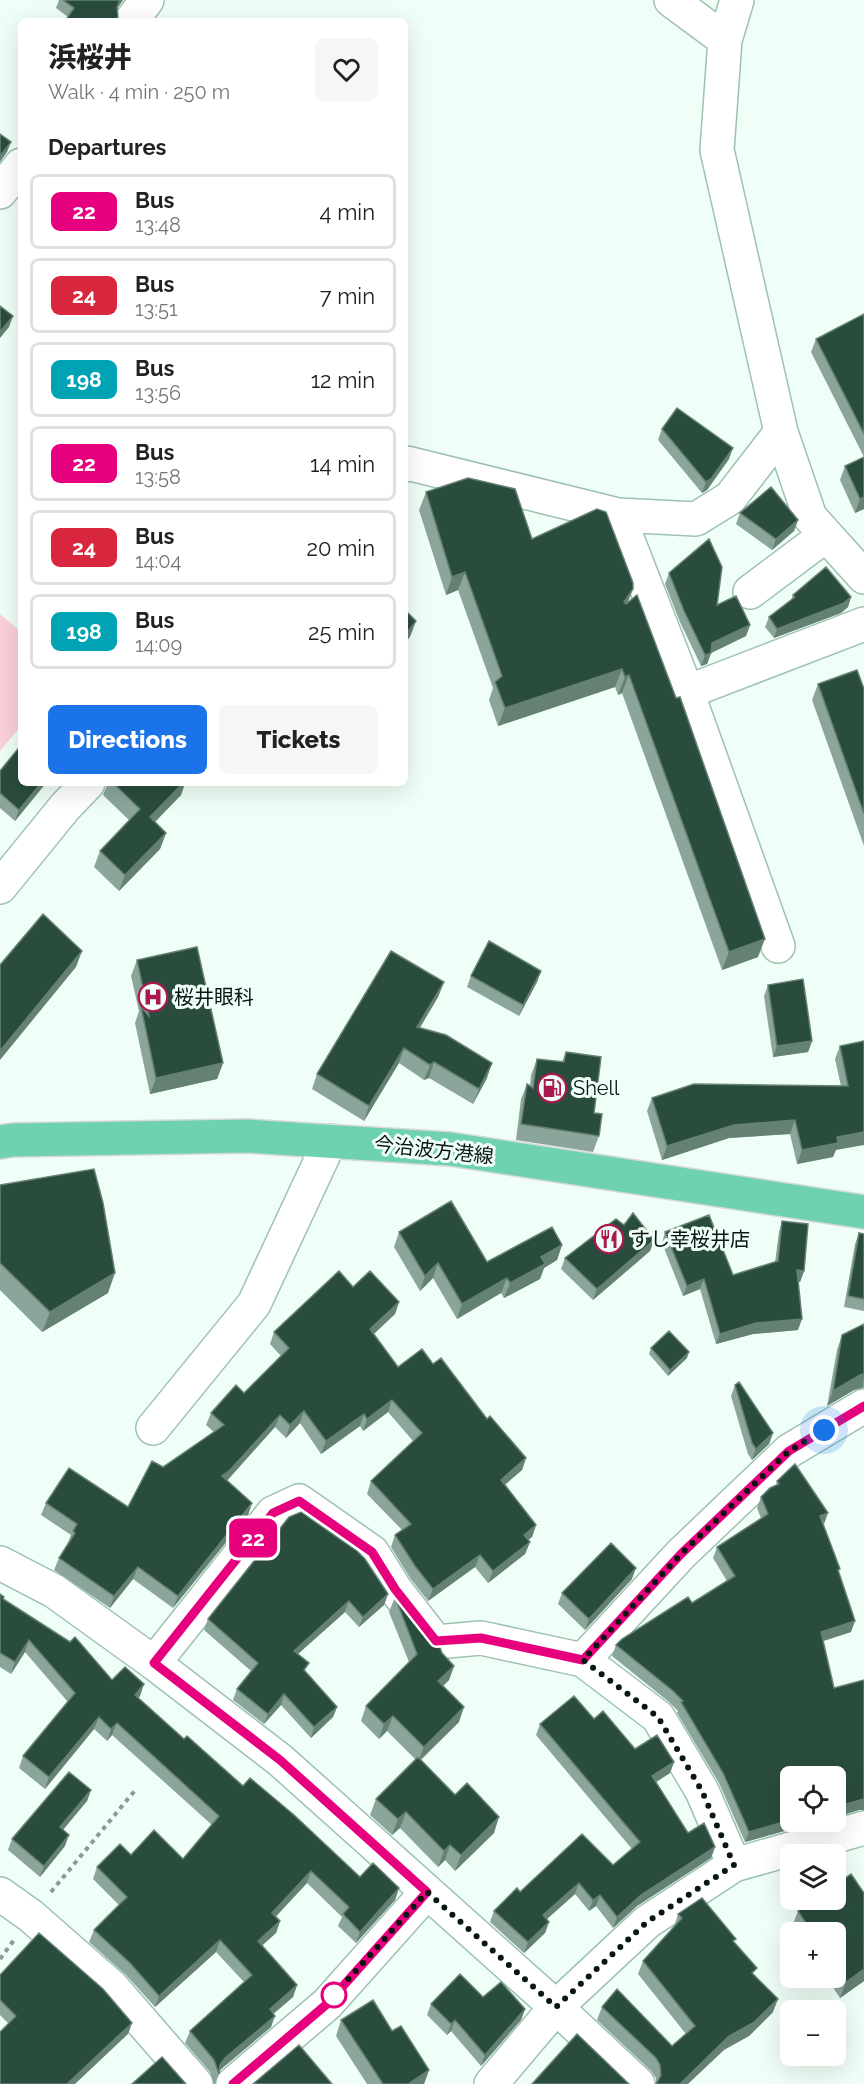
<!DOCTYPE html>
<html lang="en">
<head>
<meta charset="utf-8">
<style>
	:root { --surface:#fff; --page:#f6f6f6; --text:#222; --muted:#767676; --line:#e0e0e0; --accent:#1a73e8 }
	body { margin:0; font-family:Raleway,"Noto Sans JP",sans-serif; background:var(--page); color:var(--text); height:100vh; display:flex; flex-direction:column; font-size:22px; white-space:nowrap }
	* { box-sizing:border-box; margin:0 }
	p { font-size:20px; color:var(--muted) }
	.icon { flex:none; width:33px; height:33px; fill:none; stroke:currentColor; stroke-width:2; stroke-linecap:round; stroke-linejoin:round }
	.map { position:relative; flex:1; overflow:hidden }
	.side { position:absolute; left:18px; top:18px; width:390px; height:768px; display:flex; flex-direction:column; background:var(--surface); border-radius:9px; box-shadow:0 6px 24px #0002 }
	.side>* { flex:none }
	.badge { padding:0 12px; border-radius:9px; font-size:21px; line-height:39px }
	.buttons { position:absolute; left:780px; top:1766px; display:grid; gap:12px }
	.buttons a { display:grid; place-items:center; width:66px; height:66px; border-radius:9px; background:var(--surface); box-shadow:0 6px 24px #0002; font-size:30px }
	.you { position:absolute; width:30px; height:30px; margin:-15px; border:4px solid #fff; border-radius:50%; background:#1a73e8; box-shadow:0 0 0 9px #1a73e833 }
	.map>.badge { position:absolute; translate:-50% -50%; box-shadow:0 0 0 3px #fff }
	h2 { padding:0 30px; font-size:22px; line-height:54px }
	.round { display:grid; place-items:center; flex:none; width:63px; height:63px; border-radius:9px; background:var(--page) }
	.head { display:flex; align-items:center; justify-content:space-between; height:102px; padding:0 30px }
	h1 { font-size:28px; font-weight:800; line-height:45px }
	.action { display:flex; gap:12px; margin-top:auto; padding:12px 30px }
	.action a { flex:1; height:69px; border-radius:9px; background:var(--accent); color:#fff; font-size:24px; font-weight:800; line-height:69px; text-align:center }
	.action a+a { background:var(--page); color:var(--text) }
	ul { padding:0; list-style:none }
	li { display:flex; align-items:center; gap:18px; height:75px; margin:0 12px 9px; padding:0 18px; border:3px solid var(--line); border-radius:9px }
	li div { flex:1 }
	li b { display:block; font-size:22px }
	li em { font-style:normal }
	li .badge { min-width:66px; font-weight:700; text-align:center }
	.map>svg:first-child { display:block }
	.green { fill:#fbd0d8 }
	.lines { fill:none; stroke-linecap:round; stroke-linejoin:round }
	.minor-casing { stroke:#9dc2b0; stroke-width:36 }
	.major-casing { stroke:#d8dad9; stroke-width:36 }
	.path { stroke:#8c9a93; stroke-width:4; stroke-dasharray:4.5 4.5; stroke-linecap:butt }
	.minor { stroke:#fff; stroke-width:33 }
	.major { stroke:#6dd1b2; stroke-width:33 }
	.wall { fill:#8ca59a }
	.shaded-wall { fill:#658174 }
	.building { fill:#2a4c3d; stroke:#658174; stroke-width:1.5 }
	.line-casing { stroke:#fff; stroke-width:14 }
	.line { stroke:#e6007e; stroke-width:9 }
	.walk { stroke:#091711; stroke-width:6; stroke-dasharray:0 10.8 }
	.stop-dot { fill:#fff; stroke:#e6007e; stroke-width:3 }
	.labels { text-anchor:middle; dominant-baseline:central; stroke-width:6; stroke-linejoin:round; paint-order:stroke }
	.poi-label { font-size:20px; fill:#091711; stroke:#effef6; text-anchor:start }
	.street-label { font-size:20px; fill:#091711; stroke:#effef6 }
</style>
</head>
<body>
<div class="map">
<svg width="864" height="2084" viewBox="0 0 864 2084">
	<rect width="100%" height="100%" fill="#effef6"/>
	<!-- green -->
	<path class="green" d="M0 614 21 632V726L0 751Z"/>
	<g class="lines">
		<!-- minor casing -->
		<g class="minor-casing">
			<path id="minor" d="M671 0 725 40
				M737 0 725 40 717 150 781 432 810 517 864 577
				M131 21 147 0
				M0 192 21 165
				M405 465 407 463 618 515 696 519 730 498 781 432
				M618 515 687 692 778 946
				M750 592 826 535
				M687 692 864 624
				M0 887 65 807 88 783
				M153 1428 254 1304 330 1141
				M0 1563 54 1591 154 1663 273 1513 299 1501 372 1552 395 1589 436 1642 481 1638 583 1660 658 1717 702 1791 734 1865
				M583 1660 681 1554 789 1451 864 1406
				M154 1663 280 1760 556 2007 638 2084
				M0 1894 31 1916 112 1987 196 2084
				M233 2084 327 2004 427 1892
				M491 2084 556 2007 647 1922 734 1865 864 1828"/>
		</g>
		<!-- major casing -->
		<g class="major-casing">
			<path id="major" d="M0 1142 13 1140 247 1136 450 1149 864 1212"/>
		</g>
		<!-- path -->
		<path class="path" d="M51 1892 137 1788
			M0 1959 14 1940"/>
		<!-- minor -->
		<use href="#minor" class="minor"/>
		<!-- major -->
		<use href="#major" class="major"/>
	</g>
	<!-- wall -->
	<path class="wall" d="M59 0H123L117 9 68 17 56 8Z
		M864 314V509L855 513 840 480 845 466 864 457 811 352 816 339Z
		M662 429 729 459 707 490 702 493 658 440Z
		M426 492 532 539 627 604 758 957 722 970 622 693 618 695 615 687 498 726 489 700 493 688 458 590 446 595 419 510Z
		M740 513 798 520 794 531 772 550 736 524Z
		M669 573 750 625 746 636 711 653 707 664 701 666 680 622 665 584Z
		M793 595 851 597 848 607 841 613 774 638 765 627 769 617 791 600Z
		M818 684 864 689V846L812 700Z
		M0 771 46 783 15 821 0 808Z
		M108 783H185L181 795 155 822 166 833 160 849 119 891 94 867 100 851 130 821 103 795Z
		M137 960 223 1063 217 1079 150 1094 135 1023 139 1011 131 976Z
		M541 971 537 982 519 1016 467 987 471 976Z
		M444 982 438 997 420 1028 487 1078 473 1104 429 1078 424 1080 399 1063 364 1121 312 1089 317 1074Z
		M768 985 812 1041 808 1052 773 1057 764 996Z
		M864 1041 833 1157 797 1164 790 1134 729 1138 662 1160 647 1111 652 1098 841 1086 835 1059 840 1046Z
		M566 1052 594 1113 599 1136 593 1152 516 1140 521 1099 527 1084 530 1085 531 1075 537 1059 562 1062Z
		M0 1185 108 1293 42 1332 0 1290Z
		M782 1221 804 1271 800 1282H798V1330L753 1334 716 1344 700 1289 683 1296 662 1243 665 1232 733 1275 775 1262 779 1232Z
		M624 1225 654 1240 650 1251 593 1300 561 1269 565 1258Z
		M399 1232 487 1262 562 1245 557 1260 544 1268 540 1279 504 1298 501 1293 457 1319 433 1278 420 1291 394 1247Z
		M859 1233 864 1234V1311L844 1307 855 1244Z
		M353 1287 399 1302 395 1314 374 1334 398 1367 433 1364 526 1458 522 1470 505 1485 536 1525 532 1537 528 1540 530 1542 525 1554 488 1583 475 1567 428 1601 410 1578 391 1547 395 1535 402 1530 367 1494 371 1481 413 1441 388 1412 363 1431 360 1426 321 1454 300 1423 286 1438 275 1427 227 1480 252 1503 248 1515 173 1608 133 1579 110 1608 54 1570 59 1558 68 1543 71 1535 41 1515 46 1503 128 1507 163 1467 214 1432 206 1425 211 1413 244 1393 281 1356 270 1344 274 1332Z
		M864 1324V1388L854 1390 827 1406 837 1350 842 1335Z
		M651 1348 687 1358 668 1376 649 1354Z
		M735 1385 773 1433 769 1444 752 1460 748 1454 731 1396Z
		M777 1481 823 1524 839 1572 851 1632 823 1641 859 1810 836 1817V1776L790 1821H820L745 1842 719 1783 677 1713 678 1711 669 1702 612 1656 616 1645 692 1603 727 1581 713 1558 717 1547 761 1518 757 1508 761 1497 776 1485Z
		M632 1579 585 1630 558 1604 562 1593Z
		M0 1594 3 1600 112 1680 140 1696 138 1698 184 1739 360 1877 399 1888 395 1900 356 1943 338 1926 342 1917 307 1883 276 1916 280 1921 276 1933 262 1945 297 1985 293 1997 273 2014 271 2027 220 2070 215 2084H214L210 2072 185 2043 190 2031 244 1982 216 1952 155 2007 126 1975 89 1942 94 1930 119 1905 93 1879 97 1867 131 1855 183 1859 212 1825 112 1735 107 1741 94 1729 45 1789 19 1768 23 1756 68 1702 25 1652 11 1674 0 1667Z
		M388 1594 384 1605 359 1627 345 1612 298 1654 306 1672 337 1707 333 1717 311 1738 281 1705 264 1724 233 1700 237 1689 251 1671 204 1630 208 1619Z
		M395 1597 427 1639 454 1666 449 1680 443 1686 459 1722 421 1760 494 1833 455 1871 445 1860 438 1867 400 1828 392 1835 370 1815 376 1799 416 1760 387 1731 379 1739 361 1721 366 1706 409 1662 389 1612Z
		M594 1719 635 1749 674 1762 670 1773 656 1782 688 1833 715 1847 711 1858 637 1906 613 1928 596 1906 589 1911 575 1894 547 1919 549 1922 545 1933 524 1953 490 1922 494 1911 520 1892 613 1865 632 1849 536 1735 540 1724Z
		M91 1790 87 1801 63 1830 65 1846 40 1877 8 1850 12 1839Z
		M864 1893V1981L840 1998 826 1977H836V1932H796L792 1927 798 1911Z
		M678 1914 734 1943 755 1976 773 2012 749 2036 656 2084V2078L651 2071 597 2020 602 2007 672 2046 686 2034 638 1974 643 1961 674 1927Z
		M0 1975 132 2023 128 2034 9 2024 0 2015Z
		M483 1997 525 2009 521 2020 481 2066 451 2031 447 2035 427 2015 431 2004Z
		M341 2020 392 2031 429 2070 424 2084H367L336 2036Z"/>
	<!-- shaded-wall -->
	<path class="shaded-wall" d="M120 0H123L116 10Z
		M11 142 7 152 0 162V156Z
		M13 316 9 327 0 338V332Z
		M733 448 729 459 707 490 702 493 706 482Z
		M864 497V509L855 513 860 499Z
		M798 520 794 531 772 550 776 539Z
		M465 572 458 590 446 595 452 577Z
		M633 589 626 607 624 602Z
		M851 597 848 607 841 613 774 638 777 629Z
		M416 621 410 637 405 643V635Z
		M750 625 746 636 709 654 711 653 707 664 701 666 705 655 712 643Z
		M622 669 615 687 498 726 505 708Z
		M629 675 622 693 618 695 625 677Z
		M41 783H46L15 821 19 810Z
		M183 783H185L181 795 144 833 150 817Z
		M166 833 160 849 119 891 125 875Z
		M765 939 758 957 722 970 729 952Z
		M82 951 76 967 0 1060V1051Z
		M541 971 537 982 519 1016 523 1005Z
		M444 982 438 997 411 1042 417 1027Z
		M812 1041 808 1052 773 1057 777 1046Z
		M404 1048 399 1063 364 1121 369 1106Z
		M434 1062 429 1078 424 1080 430 1065Z
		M223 1063 217 1079 150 1094 156 1078Z
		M492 1063 487 1078 473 1104 479 1089Z
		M795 1120 790 1134 729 1138 662 1160 667 1146 734 1125Z
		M864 1132V1145L836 1150 833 1157 797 1164 802 1150 837 1137Z
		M654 1240 650 1251 593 1300 597 1289Z
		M562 1245 557 1260 544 1268 540 1279 504 1298 510 1283 541 1257Z
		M438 1263 433 1278 420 1291 425 1276Z
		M797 1270 804 1271 800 1282 793 1281Z
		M115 1273 108 1293 42 1332 50 1312Z
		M507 1278 501 1293 457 1319 462 1304Z
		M704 1279 700 1289 683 1296 687 1286Z
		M399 1302 395 1314 366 1341 370 1329Z
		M802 1319 798 1330 753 1334 716 1344 720 1334 756 1323Z
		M689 1352 687 1358 668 1376 670 1370Z
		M864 1374 863 1387 854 1390 827 1406 833 1391 860 1375Z
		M392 1400 388 1412 363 1431 367 1419Z
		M304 1411 300 1423 286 1438 290 1425Z
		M364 1414 360 1426 321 1454 326 1441Z
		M280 1415 275 1427 225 1483 222 1476Z
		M773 1433 769 1444 752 1460 756 1449Z
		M526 1458 522 1470 496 1492 501 1480Z
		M252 1503 248 1515 173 1608 178 1596Z
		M828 1513 824 1524 820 1516Z
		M536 1525 532 1537 519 1547 524 1535Z
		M530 1542 525 1554 488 1583 493 1571Z
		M480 1555 475 1567 428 1601 433 1589Z
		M138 1567 133 1579 110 1608 114 1596Z
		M636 1568 632 1579 585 1630 589 1619Z
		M388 1594 384 1605 359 1627 363 1617Z
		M349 1601 345 1612 290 1661 294 1651Z
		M855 1621 851 1632 817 1643 821 1632Z
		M29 1640 25 1652 11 1674 15 1662Z
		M454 1666 449 1680 433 1696 438 1681Z
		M144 1684 140 1696 131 1707 135 1695Z
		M284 1694 281 1705 264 1724 268 1714Z
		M337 1707 333 1717 311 1738 314 1727Z
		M464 1707 459 1722 418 1762 424 1747Z
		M393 1716 387 1731 379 1739 384 1724Z
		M99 1717 94 1729 45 1789 49 1777Z
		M117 1723 112 1735 107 1741 111 1729Z
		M674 1762 670 1773 648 1787 652 1776Z
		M91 1790 87 1801 56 1838 60 1827Z
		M864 1799V1810H859L836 1817V1807Z
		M406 1812 400 1828 392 1835 398 1819Z
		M499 1817 494 1833 455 1871 461 1855Z
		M790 1820V1821H820L745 1842 749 1832Z
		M69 1835 65 1846 40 1877 44 1866Z
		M450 1845 445 1860 438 1867 444 1851Z
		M715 1847 711 1858 637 1906 613 1928 617 1917 641 1895Z
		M311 1871 307 1883 268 1925 272 1913Z
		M579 1883 575 1894 539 1926 543 1915Z
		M399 1888 395 1900 356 1943 360 1932Z
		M600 1895 596 1906 589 1911 593 1900Z
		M280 1921 276 1933 254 1953 258 1941Z
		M549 1922 545 1933 524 1953 528 1942Z
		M220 1940 216 1952 155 2007 159 1996Z
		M864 1969V1981L840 1998 846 1982Z
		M297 1985 293 1997 265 2021 270 2009Z
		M778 1999 773 2012 749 2036 724 2050 688 2084H680L729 2036Z
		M525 2009 521 2020 481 2066 485 2055Z
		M275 2016 271 2027 220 2070 219 2073 220 2065 225 2058Z
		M455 2020 451 2031 447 2035 451 2024Z
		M132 2023 128 2034 75 2084H67Z
		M429 2070 424 2084H408Z"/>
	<!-- building -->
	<path class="building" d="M63 0H120L117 7 118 18 116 21H65L74 8Z
		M0 134 11 142 0 156Z
		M0 306 13 316 0 332Z
		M864 314V434L816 339Z
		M677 408 733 448 711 479 706 482 662 429Z
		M864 457V497L860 499 845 466Z
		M468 478 515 489 532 539 597 509 606 512 633 583V589L624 602 626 604 637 595 676 698 680 697 765 939 729 952 629 675 625 677 622 669 505 708 495 682 502 676 465 572 452 577 426 492Z
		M771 487 798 520 776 539 740 513Z
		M709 539 722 567 717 605 736 596 750 625 712 643 711 653 705 655 684 611 669 573Z
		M826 567 851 597 844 603 777 629 769 617 795 597 793 595Z
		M405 610 416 621 405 635Z
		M857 670 864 689V814L818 684Z
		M21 745V783H41L19 810 0 793V771Z
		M113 783H183L150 817 166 833 125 875 100 851 140 809Z
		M43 914 82 951 0 1051V965Z
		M489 941 541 971 523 1005 471 976Z
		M197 947 223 1063 156 1078 141 1007 149 1016 137 960Z
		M391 951 444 982 417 1027 446 1035 492 1063 479 1089 434 1062 430 1065 404 1048 369 1106 317 1074Z
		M803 979 812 1041 777 1046 768 985Z
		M864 1041V1132L837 1137 838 1143 802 1150 795 1120 734 1125 667 1146 652 1098 694 1084 848 1086 840 1046Z
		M566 1052 601 1057 594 1113 602 1114 599 1136 521 1124 527 1084 533 1088 537 1059 564 1062Z
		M94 1169 103 1203 115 1273 50 1312 0 1263V1185Z
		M451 1201 487 1262 552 1227 562 1245 541 1257 545 1264 510 1283 507 1278 462 1304 438 1263 425 1276 399 1232Z
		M633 1213 654 1240 597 1289 565 1258 616 1219 624 1225Z
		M709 1215 733 1275 778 1261 782 1221 808 1224 804 1271 797 1270 802 1319 756 1323 720 1334 704 1279 687 1286 665 1232Z
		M859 1233 864 1234V1299L848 1296Z
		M339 1271 353 1287 370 1271 399 1302 370 1329 398 1367 422 1349 433 1364 441 1358 487 1419 490 1416 526 1458 501 1480 536 1525 524 1535 530 1542 493 1571 480 1555 433 1589 415 1566 395 1535 411 1524 371 1481 422 1433 392 1400 367 1419 364 1414 326 1441 304 1411 290 1425 280 1415 230 1470 222 1476 252 1503 178 1596 138 1567 114 1596 59 1558 75 1533 73 1531 77 1524 46 1503 69 1468 128 1507 152 1461 163 1467 224 1425 211 1413 236 1385 244 1393 289 1348 274 1332Z
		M864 1324V1374L860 1375 833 1391 842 1335Z
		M669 1331 689 1352 670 1370 651 1348Z
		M739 1382 773 1433 756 1449 752 1443 735 1385Z
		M795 1464 828 1513 820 1516 840 1569 838 1570 855 1621 821 1632 834 1688 864 1680V1799L836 1807V1776H790V1820L749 1832 723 1773 681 1702 683 1701 673 1691 616 1645 622 1639 688 1597 692 1603 735 1576 717 1547 768 1514 761 1497 770 1488 779 1484 777 1481Z
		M301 1512 357 1551 365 1559 388 1594 363 1617 349 1601 294 1651 309 1663 304 1670 337 1707 314 1727 284 1694 268 1714 237 1689 258 1663 208 1619 289 1517Z
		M611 1543 636 1568 589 1619 562 1593Z
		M0 1594 4 1597 3 1599 70 1642 75 1637 112 1680 125 1667 144 1684 135 1695 184 1739 187 1736 243 1786 250 1778 294 1815 360 1877 373 1863 399 1888 360 1932 343 1914 349 1907 311 1871 272 1913 280 1921 258 1941 297 1985 270 2009 275 2016 225 2058 220 2065 219 2074 214 2060 190 2031 252 1975 220 1940 159 1996 130 1963 94 1930 127 1897 97 1867 120 1844 131 1855 154 1830 183 1859 219 1816 117 1723 111 1729 99 1717 49 1777 23 1756 75 1693 29 1640 15 1662 0 1653Z
		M395 1597 427 1639 439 1645 442 1653 454 1666 438 1681 464 1707 424 1747 393 1716 384 1724 366 1706 417 1654Z
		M574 1696 594 1719 603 1711 635 1749 657 1735 674 1762 652 1776 688 1833 704 1823 715 1847 641 1895 617 1917 600 1895 593 1900 579 1883 543 1915 549 1922 528 1942 494 1911 517 1888 520 1892 582 1834 613 1865 640 1842 540 1724Z
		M418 1757 455 1795 467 1783 499 1817 461 1855 450 1845 444 1851 406 1812 398 1819 376 1799Z
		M69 1772 91 1790 60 1827 69 1835 44 1866 12 1839Z
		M851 1874 864 1893V1969L846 1982 836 1966V1932H812L798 1911 815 1899H836V1885Z
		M702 1898 736 1939 733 1941 757 1968 752 1973 778 1999 753 2023 729 2036 680 2084H656L661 2075 660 2065 656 2058 602 2007 617 1989 672 2046 695 2026 643 1961 682 1918 678 1914Z
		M39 1933 103 1989 132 2023 67 2084H0V2032L16 2016 0 2000V1975Z
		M460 1974 483 1997 501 1982 525 2009 485 2055 455 2020 451 2024 431 2004Z
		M373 2000 392 2031 401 2026 429 2070 408 2084H383L341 2020Z
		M577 2034 629 2084H532Z
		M299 2045 332 2084H253Z
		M162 2057 186 2084H132Z"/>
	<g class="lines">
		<!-- line casing -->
		<g class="line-casing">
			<path id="line" d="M233 2084 327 2004 427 1892 280 1760 154 1663 273 1513 299 1501 372 1552 395 1589 436 1641 481 1638 583 1660 681 1554 789 1451 864 1406"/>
		</g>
		<!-- line -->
		<use href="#line" class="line"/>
		<!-- walk -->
		<path class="walk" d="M334 1995 427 1892 556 2007 647 1922 734 1865 702 1791 658 1717 583 1660 681 1554 727 1510 789 1451 824 1430"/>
	</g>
	<!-- icons -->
	<defs>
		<g id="hospital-ring" transform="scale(1.5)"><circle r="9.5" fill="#effef6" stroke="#aa184f" stroke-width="1.5"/><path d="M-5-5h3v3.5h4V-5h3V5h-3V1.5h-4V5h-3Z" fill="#aa184f"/></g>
		<g id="fuel-ring" transform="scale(1.5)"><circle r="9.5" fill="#effef6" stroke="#aa184f" stroke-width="1.5"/><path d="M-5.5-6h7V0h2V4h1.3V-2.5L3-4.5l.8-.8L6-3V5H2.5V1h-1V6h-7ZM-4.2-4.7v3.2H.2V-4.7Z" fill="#aa184f"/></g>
		<g id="restaurant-ring" transform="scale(1.5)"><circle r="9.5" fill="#effef6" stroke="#aa184f" stroke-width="1.5"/><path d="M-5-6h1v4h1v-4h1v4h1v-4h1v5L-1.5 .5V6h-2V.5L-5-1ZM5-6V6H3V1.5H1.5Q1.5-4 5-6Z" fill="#aa184f"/></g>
	</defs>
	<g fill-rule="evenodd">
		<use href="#hospital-ring" x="153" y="997"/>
		<use href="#fuel-ring" x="552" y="1088"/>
		<use href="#restaurant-ring" x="609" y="1239"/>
	</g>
	<!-- markers -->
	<circle class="stop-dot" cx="334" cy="1995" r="12"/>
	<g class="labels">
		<!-- poi labels -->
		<g class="poi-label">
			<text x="174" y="997">桜井眼科</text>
			<text x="573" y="1088">Shell</text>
			<text x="630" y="1239">すし幸桜井店</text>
		</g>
		<!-- street labels -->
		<g class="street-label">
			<text transform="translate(434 1150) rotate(6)">今治波方港線</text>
		</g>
	</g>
</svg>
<div class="buttons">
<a><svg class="icon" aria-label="locate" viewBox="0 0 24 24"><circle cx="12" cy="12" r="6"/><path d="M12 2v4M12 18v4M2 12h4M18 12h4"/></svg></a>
<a><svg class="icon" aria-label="layers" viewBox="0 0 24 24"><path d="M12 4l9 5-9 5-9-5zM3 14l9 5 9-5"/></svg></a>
<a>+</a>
<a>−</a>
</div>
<div class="you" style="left:824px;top:1430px"></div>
<b class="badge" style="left:253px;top:1538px;background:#e6007e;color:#fff">22</b>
<section class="side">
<div class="head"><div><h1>浜桜井</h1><p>Walk · 4 min · 250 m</p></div><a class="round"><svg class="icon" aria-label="heart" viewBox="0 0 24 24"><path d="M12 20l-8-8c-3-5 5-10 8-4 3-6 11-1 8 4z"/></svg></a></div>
<h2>Departures</h2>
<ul>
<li><span class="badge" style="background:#e6007e;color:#fff">22</span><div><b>Bus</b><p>13:48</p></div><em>4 min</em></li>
<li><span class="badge" style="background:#d7263d;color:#fff">24</span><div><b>Bus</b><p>13:51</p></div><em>7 min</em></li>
<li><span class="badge" style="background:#00a3b4;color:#fff">198</span><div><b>Bus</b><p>13:56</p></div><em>12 min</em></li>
<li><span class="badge" style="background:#e6007e;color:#fff">22</span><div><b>Bus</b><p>13:58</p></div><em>14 min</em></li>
<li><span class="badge" style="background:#d7263d;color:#fff">24</span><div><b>Bus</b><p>14:04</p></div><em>20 min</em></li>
<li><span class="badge" style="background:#00a3b4;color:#fff">198</span><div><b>Bus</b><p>14:09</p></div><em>25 min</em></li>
</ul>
<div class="action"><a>Directions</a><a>Tickets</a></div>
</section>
</div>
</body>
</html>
